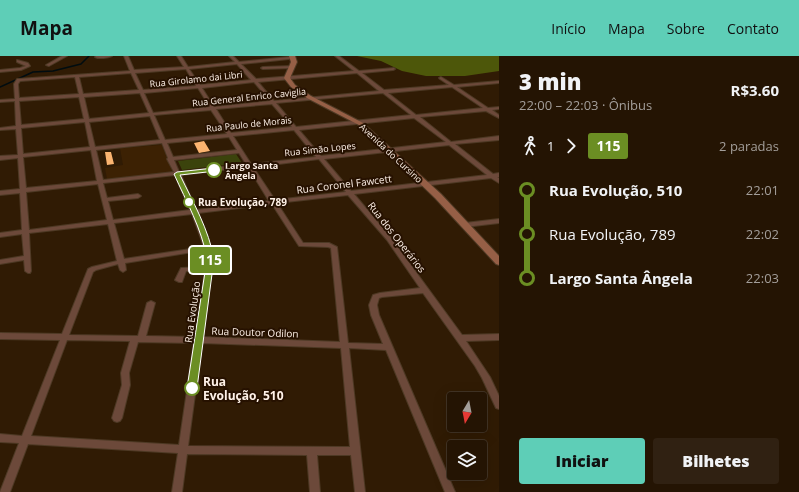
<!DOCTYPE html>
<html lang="pt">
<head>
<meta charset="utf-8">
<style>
	:root { --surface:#241403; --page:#302112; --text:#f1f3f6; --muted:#a39e9a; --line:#413325; --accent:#5eceb7 }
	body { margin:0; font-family:"Open Sans",sans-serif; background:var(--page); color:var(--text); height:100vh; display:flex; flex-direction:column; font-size:15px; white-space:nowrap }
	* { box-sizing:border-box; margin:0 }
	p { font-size:13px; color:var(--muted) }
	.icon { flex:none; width:22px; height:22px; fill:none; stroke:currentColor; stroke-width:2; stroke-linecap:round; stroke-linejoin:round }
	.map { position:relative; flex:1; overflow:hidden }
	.details { display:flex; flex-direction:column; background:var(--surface); width:300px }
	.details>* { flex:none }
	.badge { padding:0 8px; border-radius:3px; font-size:14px; line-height:26px }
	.needle { width:26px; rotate:190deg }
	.fabs { position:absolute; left:447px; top:336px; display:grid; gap:8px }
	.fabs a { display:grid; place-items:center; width:40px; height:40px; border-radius:4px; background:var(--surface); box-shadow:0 4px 16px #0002,0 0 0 1px var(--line); font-size:20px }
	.map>.badge { position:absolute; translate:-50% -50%; box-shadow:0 0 0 2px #fff }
	.legs { display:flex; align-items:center; gap:6px; height:44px; padding:0 20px; font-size:13px }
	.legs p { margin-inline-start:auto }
	.summary { display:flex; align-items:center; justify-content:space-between; height:68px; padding:0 20px }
	h1 { font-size:22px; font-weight:800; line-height:30px }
	.cta { display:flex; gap:8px; margin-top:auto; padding:8px 20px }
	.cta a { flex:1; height:46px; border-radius:4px; background:var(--accent); color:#111; font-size:16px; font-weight:800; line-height:46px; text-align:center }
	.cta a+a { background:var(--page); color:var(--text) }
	ul { padding:0 20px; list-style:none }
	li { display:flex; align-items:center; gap:14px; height:44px; font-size:15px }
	li i { display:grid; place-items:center; width:6px; height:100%; margin:0 5px; background:currentColor }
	li i::after { content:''; width:10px; height:10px; margin:-5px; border:3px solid; border-radius:50%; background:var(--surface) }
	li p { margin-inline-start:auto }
	li:first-child i { background:linear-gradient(#0000 50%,currentColor 0) }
	li:last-child i { background:linear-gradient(currentColor 50%,#0000 0) }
	header { display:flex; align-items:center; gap:24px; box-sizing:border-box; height:56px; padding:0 20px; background:var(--accent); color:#111 }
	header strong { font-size:19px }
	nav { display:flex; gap:22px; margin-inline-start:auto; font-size:14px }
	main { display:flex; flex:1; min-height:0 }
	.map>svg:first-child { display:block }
	.built { fill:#3c2103 }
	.green { fill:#3b430c }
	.forest { fill:#4d570a }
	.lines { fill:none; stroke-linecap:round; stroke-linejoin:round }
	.stream { stroke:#000c10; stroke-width:1.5 }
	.building { fill:#fbb470 }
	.street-casing { stroke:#4d3924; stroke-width:2 }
	.secondary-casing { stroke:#4d3924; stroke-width:2 }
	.street { fill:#6c493a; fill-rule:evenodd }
	.secondary { fill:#965f46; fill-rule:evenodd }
	.line-1 { fill:#6b8e23; stroke:#fff }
	.stop-1-dot { fill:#fff; stroke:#6b8e23; stroke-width:2 }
	.labels { text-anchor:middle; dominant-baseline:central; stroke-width:4; stroke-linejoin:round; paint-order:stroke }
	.far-street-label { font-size:9px; fill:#fff2e8; stroke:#261100 }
	.far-stop-label { font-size:9px; font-weight:bold; fill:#fff2e8; stroke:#261100; text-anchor:start }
	.street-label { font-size:10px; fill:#fff2e8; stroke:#261100 }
	.stop-label { font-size:10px; font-weight:bold; fill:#fff2e8; stroke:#261100; text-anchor:start }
	.near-stop-label { font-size:12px; font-weight:bold; fill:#fff2e8; stroke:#261100; text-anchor:start }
</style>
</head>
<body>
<header>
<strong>Mapa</strong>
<nav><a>Início</a><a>Mapa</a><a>Sobre</a><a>Contato</a></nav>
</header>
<main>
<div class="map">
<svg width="499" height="436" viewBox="0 0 499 436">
	<rect width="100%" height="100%" fill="#301b04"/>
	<!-- built -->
	<path class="built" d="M160 89H162L173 117 107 123 105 112 123 109 120 92Z"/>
	<!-- green -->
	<path class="green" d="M236 98 242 107 182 114 178 105Z"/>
	<!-- forest -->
	<path class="forest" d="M357 0H499V15L465 20H426L402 15 381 5Z"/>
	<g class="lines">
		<!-- stream -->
		<path class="stream" d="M0 31 33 16 53 15 81 8 89 0"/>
	</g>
	<!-- building -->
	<path class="building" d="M204 85 210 95 199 97 194 87Z
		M105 96H111L114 108 107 109Z"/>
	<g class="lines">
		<!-- street casing -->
		<g class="street-casing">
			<path id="street" d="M62 0H67L49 10 46 9Z
				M96 0H112C108 2 99 3 95 1Z
				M124 0H128L134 14 184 11 177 0H181L188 11 235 6 229 0H233L239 6 289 1 291 2 289 3 241 8 256 23 354 15 335 0H339L359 15 394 12 395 13 393 14 362 17 384 34 449 29 440 23 439 22 441 21 454 29 499 25V27L457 31 488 52 499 51V53L492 54 499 59V62L486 55 420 61 451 86 499 80V84L455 88 493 118 499 117V121H497L499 122V127L491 122 354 138 391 182 462 279 499 278V284L466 285 490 321 499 340V353L496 352 482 322 475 310 423 237 382 241 379 242 377 249 379 259 455 436H445L386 294 349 292 365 436H355L351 399H317L320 436H310L307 399 187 398 182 436H172L178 397 28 388 10 436H0L19 387 0 386V378L22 380 60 284 0 283V277L62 278 88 213 92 211 117 205 108 168 29 177 31 215 30 217H28L25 215 24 204 0 208V204L24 200 22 178 0 181V177L22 174 20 137 0 139V135L20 133 18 102 0 104V100L18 99 16 73 0 74V72L16 70 15 45 0 46V44L15 43 14 28 17 23H18L130 15ZM237 8 251 24 200 29 189 13ZM186 13 196 30 143 34 135 17ZM131 17 139 34 83 38 79 21ZM357 17 379 35 274 45 258 26ZM75 21 79 38 19 42 18 28 20 25ZM254 26 270 45 214 51 202 32ZM452 31 483 52 416 59 388 37ZM198 32 210 51 153 57 144 37ZM140 37 149 57 89 63 84 41ZM383 37 411 59 296 71 276 47ZM79 41 84 63 21 69 19 45ZM272 48 292 71 231 77 216 53ZM211 54 227 78 165 84 154 59ZM150 60 160 84 95 91 89 66ZM414 62 446 86 321 100 299 74ZM85 66 90 91 23 98 21 72ZM294 74 316 101 251 108 233 80ZM229 81 237 94 173 101 167 87ZM162 87 168 102 167 103 174 116 103 124 96 94ZM449 89 487 119 351 135 324 103ZM91 94 97 125 26 132 23 101ZM239 97 246 108 179 116 174 104ZM319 103 346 136 275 144 253 111ZM248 111 269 145 196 154 181 119ZM175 119 190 154 113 164 108 145 138 142 141 140 138 138 107 142 103 127ZM98 128 107 164 29 174 26 136ZM348 139 387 184 420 232 380 237 373 239 369 249 371 259 383 288 348 287 337 191 329 187H303L277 147ZM272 148 299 190 328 191 331 192 340 286 203 281 213 203 211 192 198 157ZM192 158 204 191 124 203 114 167ZM205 194 207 203 205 211 181 212 175 224 179 226H182L186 215H205L195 281 146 280 155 247 151 245 147 247 138 280 69 279 93 216 96 214 118 208 120 214 123 216 126 214 125 207ZM67 284 130 285 121 317 122 329 112 362 114 365 117 366 120 365 122 362 130 329 129 317 138 286 194 287 179 389 31 380ZM202 287 341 292 350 391 188 390Z
				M17 4 28 7 30 10 21 14 0 16V14L20 12 26 10 17 6Z
				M292 10V12H291L263 13 261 12 263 11Z
				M499 163V167L465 171 462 169 465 167Z"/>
		</g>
		<!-- secondary casing -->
		<g class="secondary-casing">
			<path id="secondary" d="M289 0H295L297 6 290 22 295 29 311 40 363 67 441 138 499 200V209L496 208 435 142 359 69 307 42 291 31 284 22 291 6Z"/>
		</g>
		<!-- street -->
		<use href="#street" class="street"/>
		<!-- secondary -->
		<use href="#secondary" class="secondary"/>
	</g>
	<!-- line-1 -->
	<path class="line-1" d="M214 112H216V115L180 119C193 146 209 174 214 203L197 332 195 335H189L187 332 207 203C202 173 186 145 174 118L177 116Z"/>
	<!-- markers -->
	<g class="stop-1-dot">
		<circle cx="214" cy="114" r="7"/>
		<circle cx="189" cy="146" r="5"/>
		<circle cx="192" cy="332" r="7"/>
	</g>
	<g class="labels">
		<!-- far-street labels -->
		<g class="far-street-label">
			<text transform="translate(196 23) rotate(-6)">Rua Girolamo dai Libri</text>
			<text transform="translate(249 41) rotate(-6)">Rua General Enrico Caviglia</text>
			<text transform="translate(249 68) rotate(-6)">Rua Paulo de Morais</text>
			<text transform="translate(320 93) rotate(-6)">Rua Simão Lopes</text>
			<text transform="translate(391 97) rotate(43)">Avenida do Cursino</text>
		</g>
		<!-- far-stop labels -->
		<g class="far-stop-label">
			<text x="225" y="109">Largo Santa<tspan x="225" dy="10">Ângela</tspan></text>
		</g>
		<!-- street labels -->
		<g class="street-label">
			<text transform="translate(344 128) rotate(-7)">Rua Coronel Fawcett</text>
			<text transform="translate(397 181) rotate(52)">Rua dos Operários</text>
			<text transform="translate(192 256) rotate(-82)">Rua Evolução</text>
			<text transform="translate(255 276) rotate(2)">Rua Doutor Odilon</text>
		</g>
		<!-- stop labels -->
		<g class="stop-label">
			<text x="198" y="146">Rua Evolução, 789</text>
		</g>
		<!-- near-stop labels -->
		<g class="near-stop-label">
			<text x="203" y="325">Rua<tspan x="203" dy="14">Evolução, 510</tspan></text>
		</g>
	</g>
</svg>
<div class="fabs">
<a><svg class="needle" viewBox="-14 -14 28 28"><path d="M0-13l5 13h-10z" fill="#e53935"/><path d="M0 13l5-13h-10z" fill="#a39e9a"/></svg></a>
<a><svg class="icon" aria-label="layers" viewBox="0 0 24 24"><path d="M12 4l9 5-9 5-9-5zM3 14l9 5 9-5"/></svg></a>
</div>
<b class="badge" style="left:210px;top:204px;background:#6b8e23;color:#fff">115</b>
</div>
<section class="details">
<div class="summary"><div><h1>3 min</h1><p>22:00 – 22:03 · Ônibus</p></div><b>R$3.60</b></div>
<div class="legs"><svg class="icon" aria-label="walk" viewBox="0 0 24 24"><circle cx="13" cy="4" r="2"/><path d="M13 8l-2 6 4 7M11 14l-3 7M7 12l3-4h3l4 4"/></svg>1<svg class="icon" aria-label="forward" viewBox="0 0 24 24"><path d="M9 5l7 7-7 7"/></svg><b class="badge" style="background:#6b8e23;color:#fff">115</b><p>2 paradas</p></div>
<ul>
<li><i style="color:#6b8e23"></i><b>Rua Evolução, 510</b><p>22:01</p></li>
<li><i style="color:#6b8e23"></i><span>Rua Evolução, 789</span><p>22:02</p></li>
<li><i style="color:#6b8e23"></i><b>Largo Santa Ângela</b><p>22:03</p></li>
</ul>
<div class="cta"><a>Iniciar</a><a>Bilhetes</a></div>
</section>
</main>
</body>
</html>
